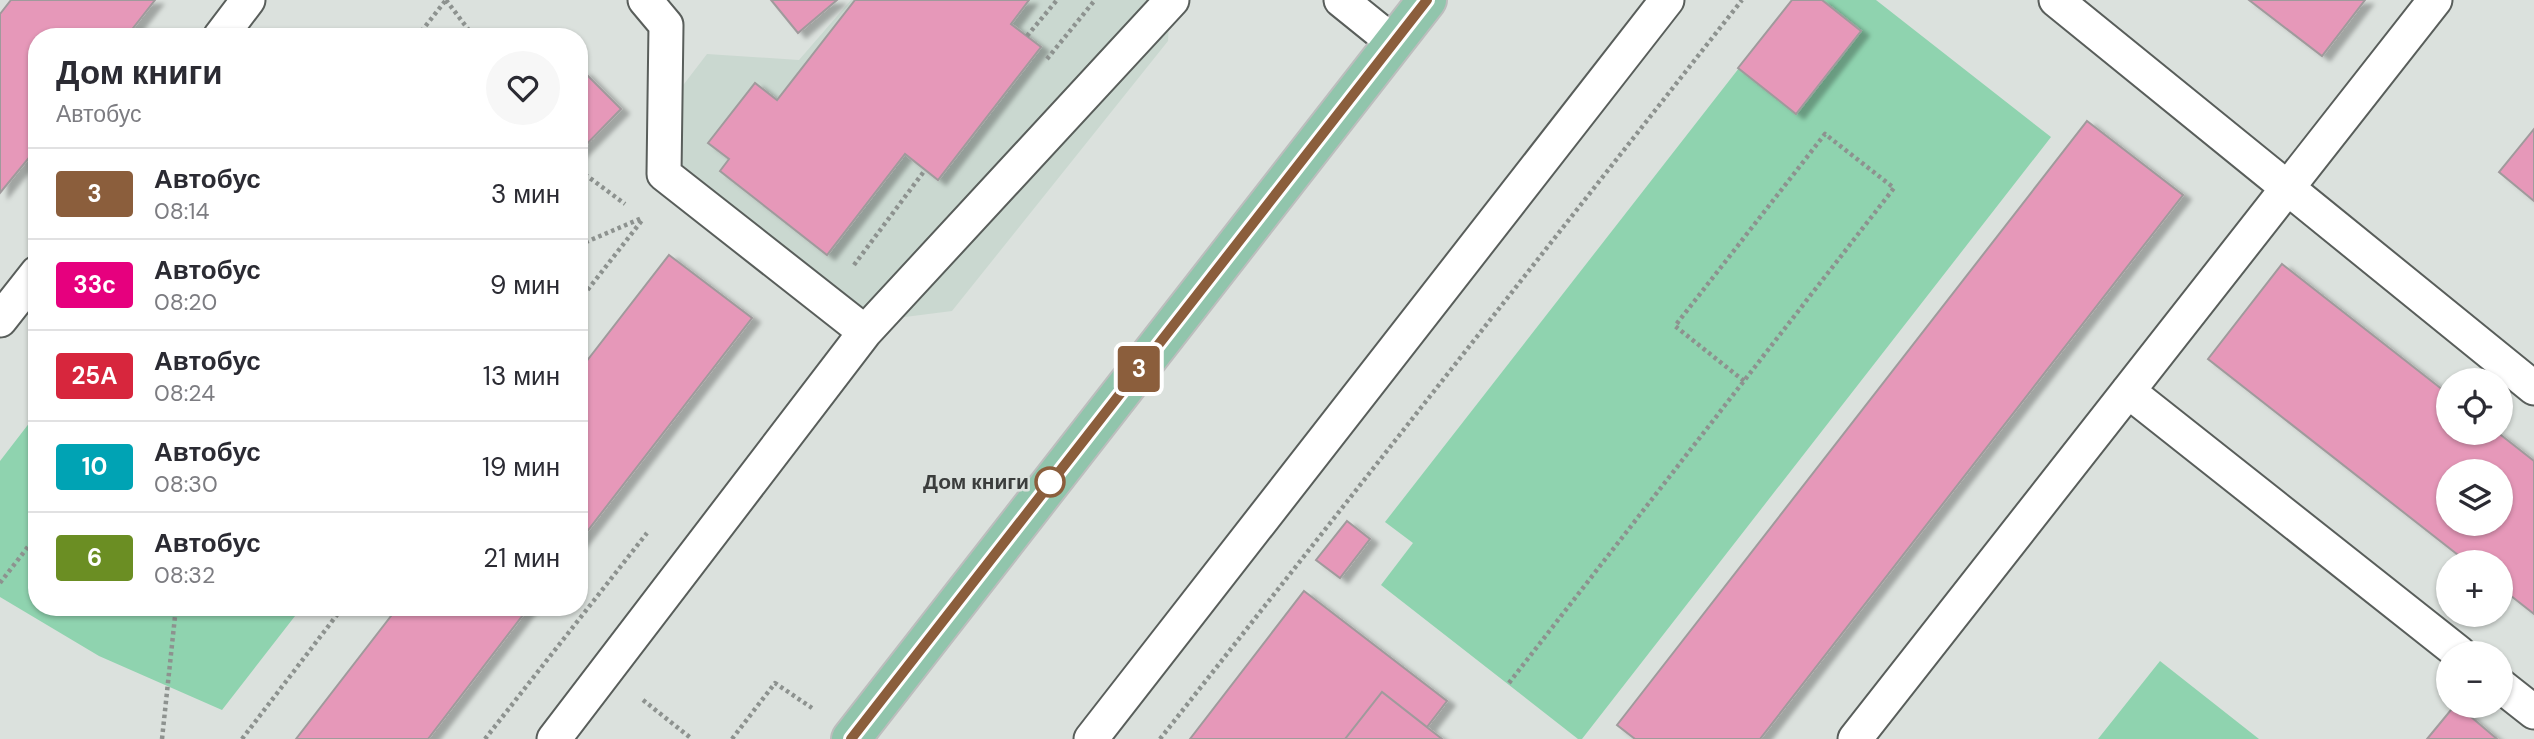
<!DOCTYPE html>
<html lang="ru">
<head>
<meta charset="utf-8">
<style>
	:root { --surface:#fff; --page:#f7f7f7; --text:#2b2b33; --muted:#7c7c81; --line:#e1e1e2 }
	body { margin:0; font-family:"DM Sans",sans-serif; background:var(--page); color:var(--text); height:100vh; display:flex; flex-direction:column; font-size:26px; white-space:nowrap }
	* { box-sizing:border-box; margin:0 }
	p { font-size:23px; color:var(--muted) }
	.icon { flex:none; width:38px; height:38px; fill:none; stroke:currentColor; stroke-width:2; stroke-linecap:round; stroke-linejoin:round }
	.map { position:relative; flex:1; overflow:hidden }
	.panel { position:absolute; left:28px; top:28px; width:560px; height:588px; display:flex; flex-direction:column; background:var(--surface); border-radius:28px; box-shadow:0 2px 5px #0004 }
	.panel>* { flex:none }
	.badge { padding:0 14px; border-radius:5px; font-size:24px; line-height:46px }
	.controls { position:absolute; left:2436px; top:368px; display:grid; gap:14px }
	.controls a { display:grid; place-items:center; width:77px; height:77px; border-radius:50%; background:var(--surface); box-shadow:0 2px 5px #0004; font-size:35px }
	.map>.badge { position:absolute; translate:-50% -50%; box-shadow:0 0 0 4px #fff }
	.round { display:grid; place-items:center; flex:none; width:74px; height:74px; border-radius:37px; background:var(--page) }
	.summary { display:flex; align-items:center; justify-content:space-between; height:119px; padding:0 28px }
	h1 { font-size:33px; font-weight:700; line-height:52px }
	ul { padding:0; list-style:none }
	li { display:flex; align-items:center; gap:21px; height:91px; padding:0 28px; border-top:2px solid var(--line) }
	li div { flex:1 }
	li b { display:block; font-size:26px }
	li em { font-style:normal }
	li .badge { min-width:77px; font-weight:700; text-align:center }
	.map>svg:first-child { display:block }
	.built { fill:#cad8d0 }
	.green { fill:#8fd3af }
	.building { fill:#e698b9; stroke:#a09a9c; stroke-width:2; fill-rule:evenodd; filter:url(#shadow) }
	.lines { fill:none; stroke-linecap:round; stroke-linejoin:round }
	.service-casing { stroke:#595e5b; stroke-width:37 }
	.primary-casing { stroke:#bcbdbd; stroke-width:42 }
	.path { stroke:#8d928f; stroke-width:4.5; stroke-dasharray:3.5 3.5; stroke-linecap:butt }
	.service { stroke:#fff; stroke-width:33 }
	.primary { stroke:#91c5ac; stroke-width:38 }
	.line-casing { stroke:#fff; stroke-width:16 }
	.line { stroke:#8b5e3c; stroke-width:10 }
	.stop-dot { fill:#fff; stroke:#8b5e3c; stroke-width:3.5 }
	.labels { text-anchor:middle; dominant-baseline:central; stroke-width:5; stroke-linejoin:round; paint-order:stroke }
	.stop-label { font-size:21px; font-weight:bold; fill:#3b3d3c; stroke:#dbe1dd; text-anchor:end }
</style>
</head>
<body>
<div class="map">
<svg width="2534" height="739" viewBox="0 0 2534 739">
	<defs>
		<filter id="shadow"><feDropShadow dx="8" dy="4.5" stdDeviation="2" flood-color="#0004"/></filter>
	</defs>
	<rect width="100%" height="100%" fill="#dbe1dd"/>
	<!-- built -->
	<path class="built" d="M851 0H1170L1168 41 952 311 842 325 664 183 651 127 707 54 799 60Z"/>
	<!-- green -->
	<path class="green" d="M1792 0H1876L2051 137 1582 739H1578L1381 585 1413 543 1385 522Z
		M37 413V607H302L222 710 99 656 0 597V461Z
		M2160 661 2259 739H2098Z"/>
	<!-- building -->
	<path class="building" d="M11 0H155L126 37H37V148L0 193V14Z
		M771 0H837L798 33Z
		M855 0H1029L1011 24 1041 47 938 180 905 154 827 255 720 171 729 159 708 143 755 83 777 100Z
		M1792 0H1822L1861 31 1796 114 1738 68Z
		M2249 0H2365L2322 56Z
		M583 71 621 109 579 152V75Z
		M2087 121 2183 195 1760 739H1635L1617 725Z
		M2534 129V201L2499 172Z
		M669 255 752 318 579 542V371Z
		M2282 264 2448 394V432H2497L2534 461V614L2501 588V562H2467L2208 359ZM2448 471H2501V523H2448Z
		M1347 521 1370 539 1340 578 1316 560Z
		M1304 591 1447 701 1427 727 1382 692 1345 739H1190Z
		M398 607H529L428 739H296Z
		M1382 692 1442 739H1345Z
		M2455 705H2457L2497 739H2427Z"/>
	<g class="lines">
		<!-- service casing -->
		<g class="service-casing">
			<path id="service" d="M645 0 666 25 664 174 865 332
				M1341 0 1393 42
				M2056 0 2534 388
				M220 37 248 0
				M0 320 37 273
				M2128 391 2459 653
				M2501 686 2534 712
				M554 739 865 332 1172 0
				M1091 739 1667 0
				M1855 739 2435 0"/>
		</g>
		<!-- primary casing -->
		<g class="primary-casing">
			<path id="primary" d="M851 739 1427 0"/>
		</g>
		<!-- path -->
		<path class="path" d="M446 0 474 37
			M1027 36 1057 0
			M417 37 446 0
			M1047 59 1095 0
			M579 170 625 204
			M579 245 642 218
			M854 265 925 170
			M579 301 643 219
			M0 583 37 535
			M1509 683 1894 188 1825 134 1675 326 1744 381
			M643 700 692 739
			M162 739 176 607
			M242 739 343 607
			M485 739 647 533
			M732 739 775 683 812 708
			M1160 739 1742 0"/>
		<!-- service -->
		<use href="#service" class="service"/>
		<!-- primary -->
		<use href="#primary" class="primary"/>
	</g>
	<g class="lines">
		<!-- line casing -->
		<g class="line-casing">
			<path id="line" d="M851 739 1427 0"/>
		</g>
		<!-- line -->
		<use href="#line" class="line"/>
	</g>
	<!-- markers -->
	<circle class="stop-dot" cx="1050" cy="482" r="14"/>
	<g class="labels">
		<!-- stop labels -->
		<g class="stop-label">
			<text x="1029" y="482">Дом книги</text>
		</g>
	</g>
</svg>
<div class="controls">
<a><svg class="icon" aria-label="locate" viewBox="0 0 24 24"><circle cx="12" cy="12" r="6"/><path d="M12 2v4M12 18v4M2 12h4M18 12h4"/></svg></a>
<a><svg class="icon" aria-label="layers" viewBox="0 0 24 24"><path d="M12 4l9 5-9 5-9-5zM3 14l9 5 9-5"/></svg></a>
<a>+</a>
<a>−</a>
</div>
<b class="badge" style="left:1139px;top:369px;background:#8b5e3c;color:#fff">3</b>
<section class="panel">
<div class="summary"><div><h1>Дом книги</h1><p>Автобус</p></div><a class="round"><svg class="icon" aria-label="heart" viewBox="0 0 24 24"><path d="M12 20l-8-8c-3-5 5-10 8-4 3-6 11-1 8 4z"/></svg></a></div>
<ul>
<li><span class="badge" style="background:#8b5e3c;color:#fff">3</span><div><b>Автобус</b><p>08:14</p></div><em>3 мин</em></li>
<li><span class="badge" style="background:#e6007e;color:#fff">33с</span><div><b>Автобус</b><p>08:20</p></div><em>9 мин</em></li>
<li><span class="badge" style="background:#d7263d;color:#fff">25А</span><div><b>Автобус</b><p>08:24</p></div><em>13 мин</em></li>
<li><span class="badge" style="background:#00a3b4;color:#fff">10</span><div><b>Автобус</b><p>08:30</p></div><em>19 мин</em></li>
<li><span class="badge" style="background:#6b8e23;color:#fff">6</span><div><b>Автобус</b><p>08:32</p></div><em>21 мин</em></li>
</ul>
</section>
</div>
</body>
</html>
